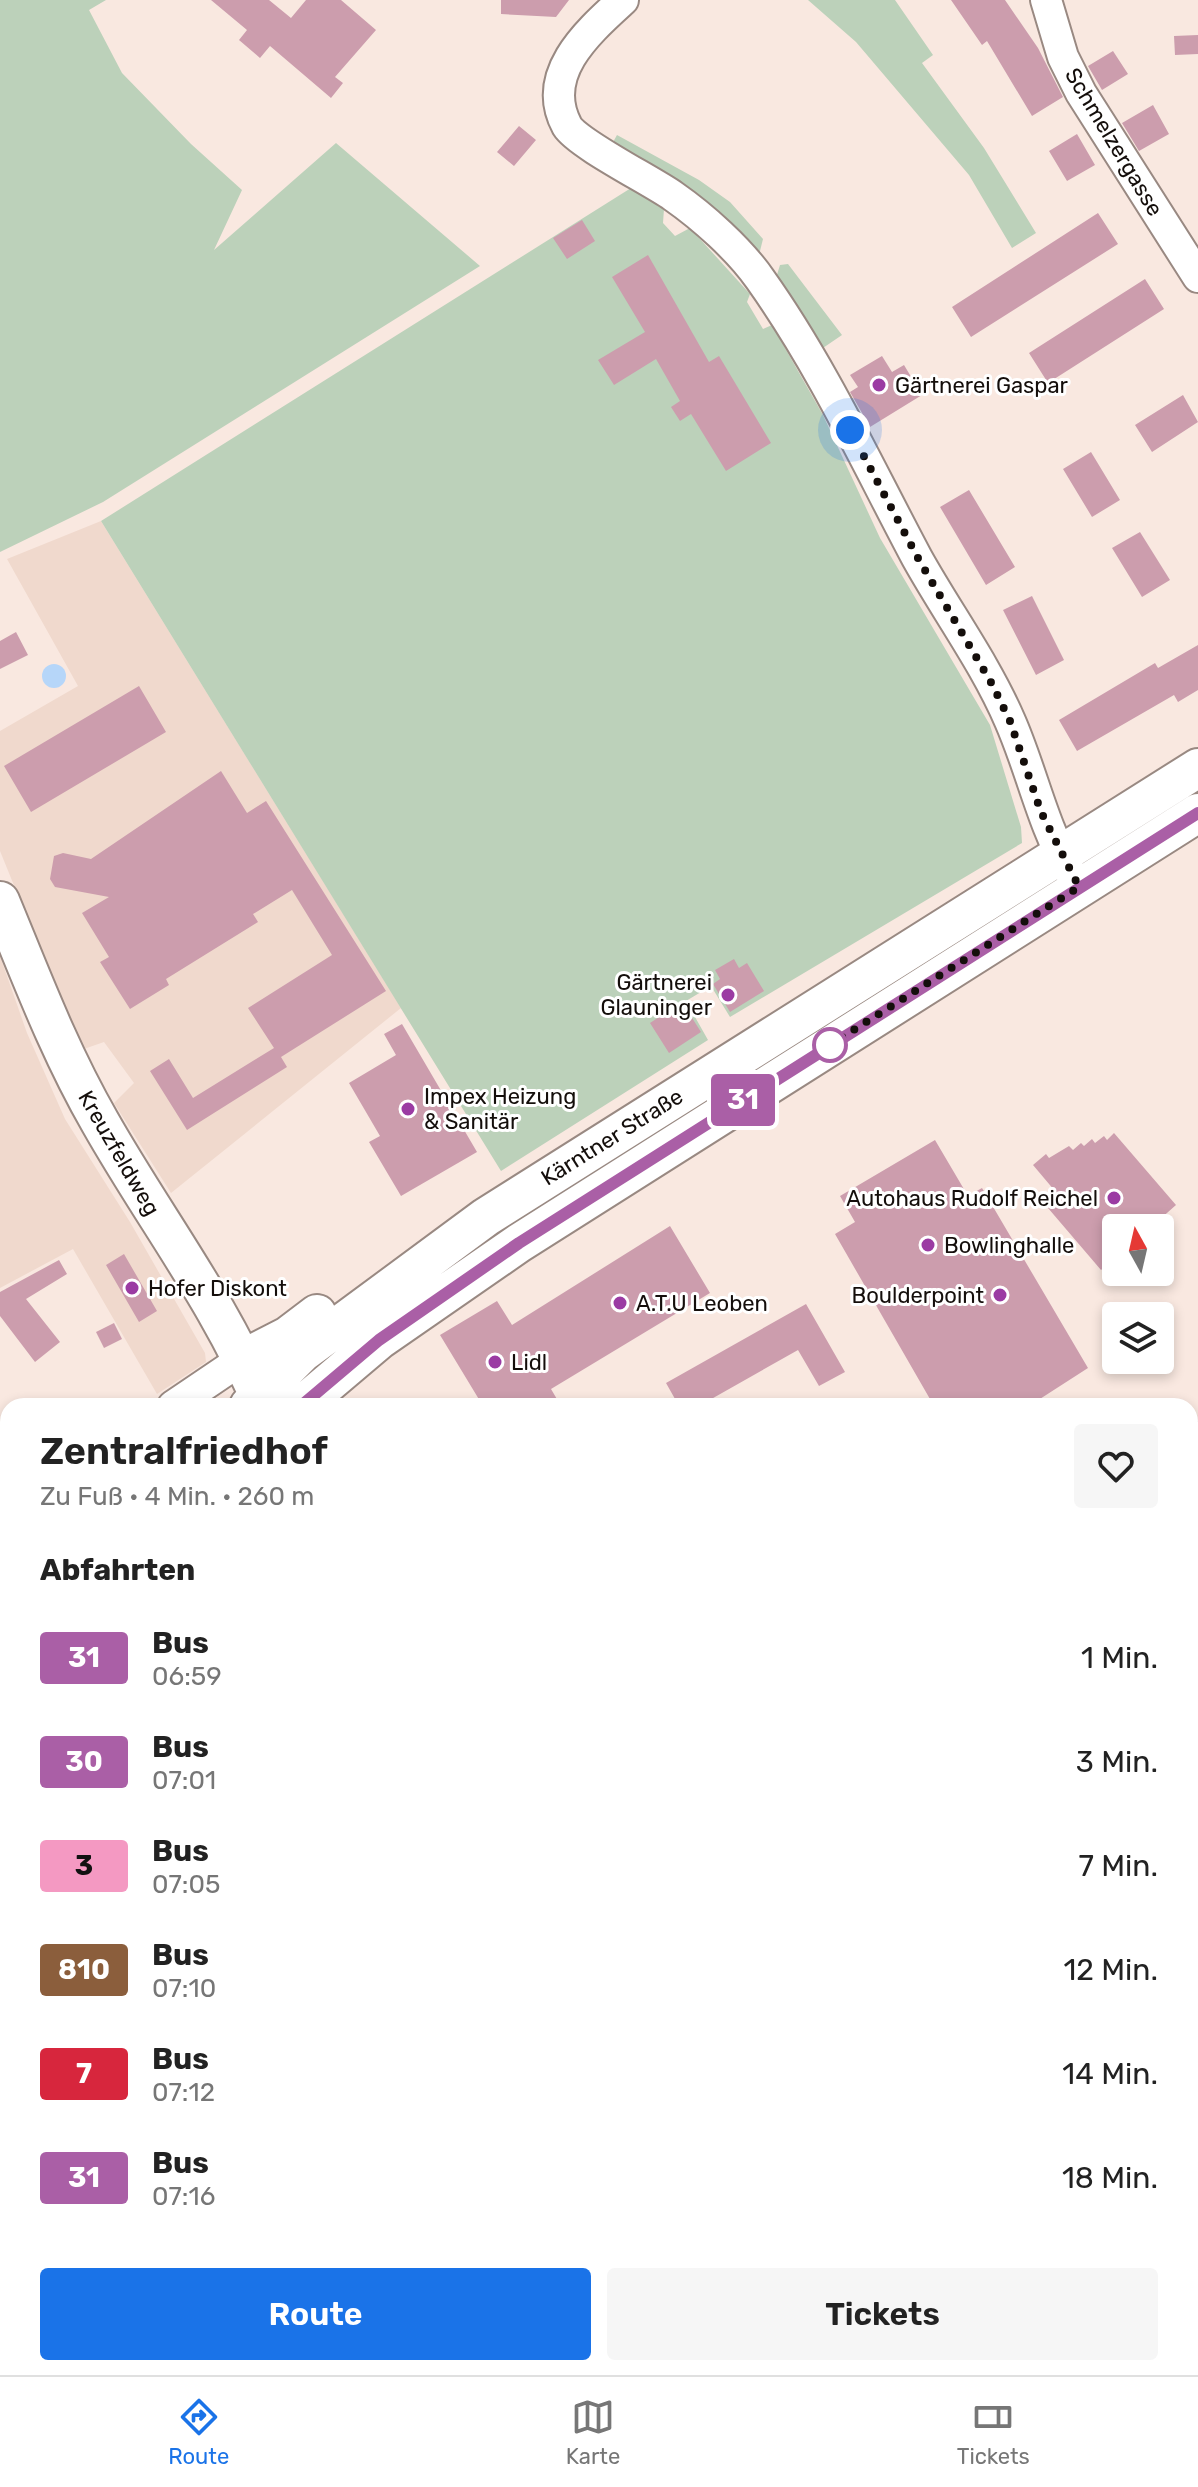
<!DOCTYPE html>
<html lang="de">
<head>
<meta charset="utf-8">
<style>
	:root { --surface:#fff; --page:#f6f6f6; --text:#222; --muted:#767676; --line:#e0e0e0; --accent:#1a73e8 }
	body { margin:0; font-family:Rubik,sans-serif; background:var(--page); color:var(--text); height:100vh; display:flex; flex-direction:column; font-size:30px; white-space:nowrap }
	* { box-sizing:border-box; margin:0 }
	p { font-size:26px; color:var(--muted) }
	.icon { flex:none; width:44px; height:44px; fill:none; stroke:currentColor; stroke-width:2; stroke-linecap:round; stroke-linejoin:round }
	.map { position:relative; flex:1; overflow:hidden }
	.side { position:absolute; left:0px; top:1398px; width:1198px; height:978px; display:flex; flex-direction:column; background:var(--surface); border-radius:24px 24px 0 0; box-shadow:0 4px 12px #0003 }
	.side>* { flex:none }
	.badge { padding:0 16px; border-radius:6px; font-size:28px; line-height:52px }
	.needle { width:52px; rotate:352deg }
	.tools { position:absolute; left:1102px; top:1214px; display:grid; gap:16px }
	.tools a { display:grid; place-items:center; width:72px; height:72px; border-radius:8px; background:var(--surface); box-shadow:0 4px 12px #0003; font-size:40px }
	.you { position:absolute; width:40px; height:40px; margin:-20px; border:6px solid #fff; border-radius:50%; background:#1a73e8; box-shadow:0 0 0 12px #1a73e833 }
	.map>.badge { position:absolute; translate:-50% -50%; box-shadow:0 0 0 4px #fff }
	h2 { padding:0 40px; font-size:30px; line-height:72px }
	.round { display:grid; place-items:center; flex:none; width:84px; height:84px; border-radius:8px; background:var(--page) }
	.summary { display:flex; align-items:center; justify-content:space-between; height:136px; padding:0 40px }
	h1 { font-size:38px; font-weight:600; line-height:60px }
	.button { display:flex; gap:16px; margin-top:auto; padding:16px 40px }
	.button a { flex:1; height:92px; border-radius:8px; background:var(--accent); color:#fff; font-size:32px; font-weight:600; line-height:92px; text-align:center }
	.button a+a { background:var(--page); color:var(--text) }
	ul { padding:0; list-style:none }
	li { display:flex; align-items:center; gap:24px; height:104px; padding:0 40px }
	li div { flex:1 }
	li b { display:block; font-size:30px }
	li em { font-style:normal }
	li .badge { min-width:88px; font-weight:700; text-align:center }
	.tab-bar { display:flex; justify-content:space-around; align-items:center; height:112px; border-top:2px solid var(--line); background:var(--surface); font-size:22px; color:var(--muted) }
	.tab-bar a { display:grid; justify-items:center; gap:4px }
	.tab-bar .current { color:var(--accent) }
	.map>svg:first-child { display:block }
	.built { fill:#f0d9cd }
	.green { fill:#bcd1ba }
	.water { fill:#b6d6f9 }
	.building { fill:#cc9dad }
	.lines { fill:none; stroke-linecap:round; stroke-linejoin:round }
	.minor-casing { stroke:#998982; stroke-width:34 }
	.major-casing { stroke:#998982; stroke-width:42 }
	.minor { stroke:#fff; stroke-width:30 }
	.major { stroke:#fff; stroke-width:38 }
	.line-casing { stroke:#fff; stroke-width:18 }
	.line { stroke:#aa5fa6; stroke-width:12 }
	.walk { stroke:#140e0b; stroke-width:8; stroke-dasharray:0 14.4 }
	.poi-dot { fill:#9b3ba3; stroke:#fff; stroke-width:3 }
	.stop-dot { fill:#fff; stroke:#aa5fa6; stroke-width:4 }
	.labels { text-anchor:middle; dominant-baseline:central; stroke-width:6; stroke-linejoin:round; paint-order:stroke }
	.street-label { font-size:22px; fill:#140e0b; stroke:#fff }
	.poi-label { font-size:22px; fill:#140e0b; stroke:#fff; text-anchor:start }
</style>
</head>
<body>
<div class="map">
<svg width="1198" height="2375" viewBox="0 0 1198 2375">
	<rect width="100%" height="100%" fill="#f9e8e0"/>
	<!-- built -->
	<path class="built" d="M101 521 401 1008 171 1193 114 1103 134 1083 104 1042 81 1050 0 851V731L78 686 7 559Z
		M0 956 27 1033 65 1119 130 1222 205 1353 206 1362 157 1394 73 1249 0 1288Z"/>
	<!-- green -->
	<path class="green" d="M0 0H106L89 10 122 73 191 144 242 190 214 250 336 143 480 266 103 502 0 552Z
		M808 0H895L933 55 922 63 984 148 1036 233 1012 248 969 175 856 42Z
		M617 135 699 180 730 202 763 239 759 255 612 144Z
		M631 188 664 209 663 223 675 236 690 228 750 294 747 302 763 329 772 325 823 415 880 538 990 725 1021 827 1022 843 730 1017 711 986 686 1001 708 1040 501 1171 101 521Z
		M788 264 842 335 820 350 776 278 780 265Z
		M8 1978V2071L0 2072V1991Z
		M0 2100 8 2107V2202L0 2192Z
		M1198 2289V2375H1104L1115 2368H1190V2301Z
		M962 2368H1057L1075 2375H954Z"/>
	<!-- water -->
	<path class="water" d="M42 676a12 12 0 1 1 24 0a12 12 0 1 1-24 0Z"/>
	<!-- building -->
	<path class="building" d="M211 0H269L291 18 306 0H341L376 30 335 77 343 83 331 98 270 46 260 58 239 40 247 30Z
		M501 0H569L556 17 501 14Z
		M951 0H1005L1038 48 1063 97 1032 116 987 41 982 45Z
		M1198 35V54L1175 55 1174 36Z
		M1113 51 1128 74 1102 90 1088 66Z
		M1153 105 1169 134 1139 151 1122 123Z
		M519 126 536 140 514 166 497 152Z
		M1077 134 1095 165 1067 181 1049 151Z
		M1098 213 1118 244 971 337 952 307Z
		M582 220 595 241 567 259 553 238Z
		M648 255 709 362 719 356 771 443 726 471 691 414 680 421 671 407 680 401 656 359 614 385 598 360 645 332 612 277Z
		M1145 279 1164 309 1048 383 1029 353Z
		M882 356 892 372 904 365 922 395 870 427 850 392 858 387 850 375Z
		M1183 395 1198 422 1152 452 1135 425Z
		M1091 452 1120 500 1092 517 1063 469Z
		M969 490 1015 567 986 585 940 507Z
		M1140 532 1170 580 1142 597 1112 548Z
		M1032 596 1064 660 1036 675 1003 610Z
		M16 632 28 655 0 669V641Z
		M1198 645V690L1178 702 1174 695 1077 751 1059 720 1155 663 1158 668Z
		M139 686 166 732 31 812 4 766Z
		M221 771 247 813 266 801 386 991 281 1057 287 1067 187 1130 150 1071 169 1059 193 1098 274 1048 248 1008 332 955 292 890 253 914 258 922 166 979 169 985 130 1009 100 962 109 957 82 913 109 897 55 887 50 879 54 856 63 853 91 859Z
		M734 959 739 968 747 963 764 991 730 1012 713 984 720 979 715 970Z
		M682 1002 701 1032 669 1053 650 1023Z
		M402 1024 477 1152 401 1196 369 1142 380 1136 349 1083 396 1055 384 1034Z
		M1114 1133 1176 1205 1150 1228H1116V1257L1101 1270 1048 1208 1060 1197 1033 1165 1046 1154 1049 1158 1069 1146 1073 1150 1081 1143 1084 1146 1092 1139 1095 1143 1104 1136 1107 1140Z
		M935 1140 968 1196 982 1188 1088 1368 1029 1406H934L835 1234 855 1222 840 1196Z
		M670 1226 710 1293 551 1389 561 1406H483L440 1335 497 1301 512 1325Z
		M124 1254 157 1311 139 1322 106 1265Z
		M59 1260 67 1274 26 1299 60 1342 35 1362 0 1316V1292Z
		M806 1304 845 1372 819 1386 798 1350 699 1406H679L666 1383Z
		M114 1323 122 1339 104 1348 96 1332Z"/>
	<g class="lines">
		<!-- minor casing -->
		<g class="minor-casing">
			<path id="minor" d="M623 0C589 31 539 74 567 126 578 144 652 181 673 196 703 217 739 249 760 279 822 366 867 464 917 558 947 612 985 663 1010 721 1032 771 1042 824 1070 872
				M1046 0 1063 57 1081 93 1198 277
				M173 1406 241 1360
				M1190 1439 1198 1438
				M0 1524 8 1518
				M1190 1753 1198 1748
				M1190 1980 1198 1974
				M0 2238 8 2246
				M165 2368 171 2375
				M754 2368 757 2375
				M596 2375 598 2368
				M940 2375 953 2368"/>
		</g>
		<!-- major casing -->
		<g class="major-casing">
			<path id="major" d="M0 901C31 976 59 1051 100 1122 153 1216 222 1305 263 1406
				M241 1360 288 1336 317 1314
				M249 1406 302 1353 486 1217 1198 768
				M301 1406 379 1340 519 1243 1198 813
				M0 1832 8 1813
				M0 1918 8 1902"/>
		</g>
		<!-- minor -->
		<use href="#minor" class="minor"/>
		<!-- major -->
		<use href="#major" class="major"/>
	</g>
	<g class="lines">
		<!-- line casing -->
		<g class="line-casing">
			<path id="line" d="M301 1406 379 1340 519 1243 1198 813"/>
		</g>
		<!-- line -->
		<use href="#line" class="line"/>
		<!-- walk -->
		<path class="walk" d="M830 1045 1079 887 1041 812 1010 721 992 684 919 560 850 430"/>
	</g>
	<!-- markers -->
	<g class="poi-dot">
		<circle cx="879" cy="385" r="8"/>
		<circle cx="728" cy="995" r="8"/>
		<circle cx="408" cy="1109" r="8"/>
		<circle cx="1114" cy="1198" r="8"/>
		<circle cx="928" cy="1245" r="8"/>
		<circle cx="132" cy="1288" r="8"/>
		<circle cx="1000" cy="1295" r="8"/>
		<circle cx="620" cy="1303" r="8"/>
		<circle cx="495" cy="1362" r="8"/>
	</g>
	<circle class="stop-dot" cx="830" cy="1045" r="16"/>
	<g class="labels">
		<!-- street labels -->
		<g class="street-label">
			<text transform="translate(1114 142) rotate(59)">Schmelzergasse</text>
			<text transform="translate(612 1137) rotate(-32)">Kärntner Straße</text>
			<text transform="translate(119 1153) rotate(60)">Kreuzfeldweg</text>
		</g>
		<!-- poi labels -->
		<g class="poi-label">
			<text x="895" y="385">Gärtnerei Gaspar</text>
			<text x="712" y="982" text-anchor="end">Gärtnerei<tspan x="712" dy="25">Glauninger</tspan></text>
			<text x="424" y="1096">Impex Heizung<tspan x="424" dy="25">&amp; Sanitär</tspan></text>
			<text x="1098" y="1198" text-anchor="end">Autohaus Rudolf Reichel</text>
			<text x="944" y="1245">Bowlinghalle</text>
			<text x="148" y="1288">Hofer Diskont</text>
			<text x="984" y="1295" text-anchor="end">Boulderpoint</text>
			<text x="636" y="1303">A.T.U Leoben</text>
			<text x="511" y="1362">Lidl</text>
		</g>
	</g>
</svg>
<div class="tools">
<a><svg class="needle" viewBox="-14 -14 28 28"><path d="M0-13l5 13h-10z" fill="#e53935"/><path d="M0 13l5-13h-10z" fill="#767676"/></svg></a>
<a><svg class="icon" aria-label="layers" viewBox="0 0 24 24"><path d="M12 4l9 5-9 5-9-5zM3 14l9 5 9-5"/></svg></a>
</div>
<div class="you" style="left:850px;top:430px"></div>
<b class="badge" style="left:743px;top:1100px;background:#aa5fa6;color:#fff">31</b>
<section class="side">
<div class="summary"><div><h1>Zentralfriedhof</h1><p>Zu Fuß · 4 Min. · 260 m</p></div><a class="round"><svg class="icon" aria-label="heart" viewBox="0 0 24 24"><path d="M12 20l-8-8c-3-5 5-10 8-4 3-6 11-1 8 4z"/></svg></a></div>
<h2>Abfahrten</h2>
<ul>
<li><span class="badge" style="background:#aa5fa6;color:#fff">31</span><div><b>Bus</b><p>06:59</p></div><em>1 Min.</em></li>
<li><span class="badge" style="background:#aa5fa6;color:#fff">30</span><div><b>Bus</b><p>07:01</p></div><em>3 Min.</em></li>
<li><span class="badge" style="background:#f499c2;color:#111">3</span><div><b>Bus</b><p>07:05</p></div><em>7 Min.</em></li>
<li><span class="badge" style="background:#8b5e3c;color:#fff">810</span><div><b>Bus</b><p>07:10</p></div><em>12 Min.</em></li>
<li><span class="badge" style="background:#d7263d;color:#fff">7</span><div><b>Bus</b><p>07:12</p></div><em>14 Min.</em></li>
<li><span class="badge" style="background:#aa5fa6;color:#fff">31</span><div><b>Bus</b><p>07:16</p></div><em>18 Min.</em></li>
</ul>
<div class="button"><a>Route</a><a>Tickets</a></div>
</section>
</div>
<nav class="tab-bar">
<a class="current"><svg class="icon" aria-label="directions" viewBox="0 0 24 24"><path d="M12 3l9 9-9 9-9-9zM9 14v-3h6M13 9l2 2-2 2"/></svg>Route</a>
<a><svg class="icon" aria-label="map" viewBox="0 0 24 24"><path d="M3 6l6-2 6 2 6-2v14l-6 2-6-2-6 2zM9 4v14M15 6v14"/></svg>Karte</a>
<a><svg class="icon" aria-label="tickets" viewBox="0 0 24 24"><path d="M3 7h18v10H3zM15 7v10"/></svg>Tickets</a>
</nav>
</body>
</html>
